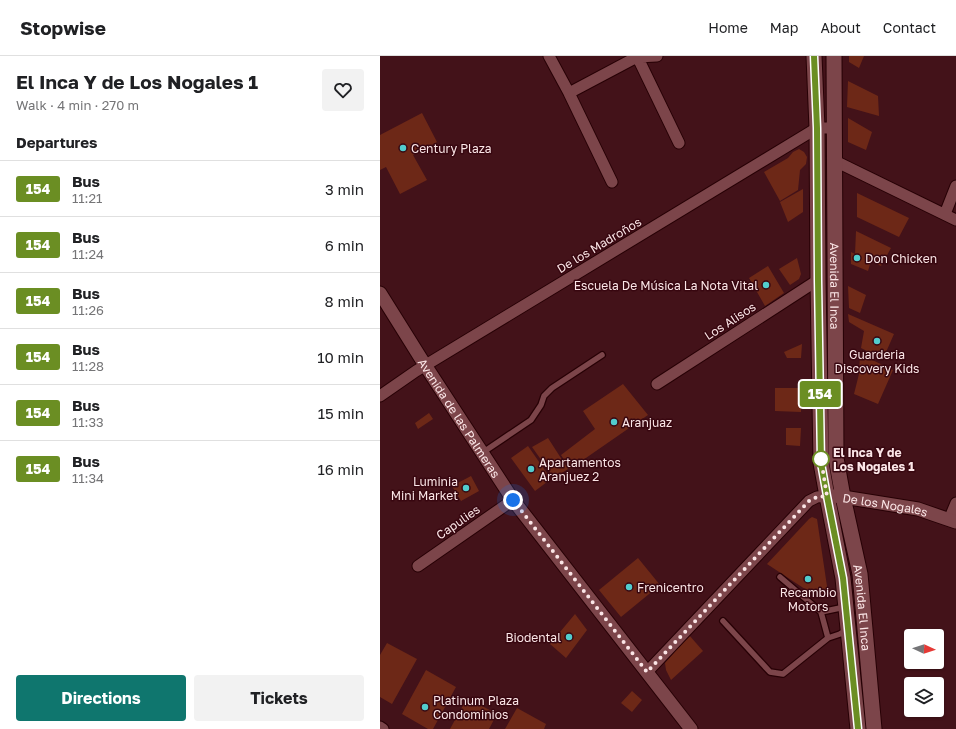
<!DOCTYPE html>
<html lang="en">
<head>
<meta charset="utf-8">
<style>
	:root { --surface:#fff; --page:#f2f2f2; --text:#202124; --muted:#757577; --line:#e0e0e0; --accent:#0f766e }
	body { margin:0; font-family:"Golos Text",sans-serif; background:var(--page); color:var(--text); height:100vh; display:flex; flex-direction:column; font-size:15px; white-space:nowrap }
	* { box-sizing:border-box; margin:0 }
	p { font-size:13px; color:var(--muted) }
	.icon { flex:none; width:22px; height:22px; fill:none; stroke:currentColor; stroke-width:2; stroke-linecap:round; stroke-linejoin:round }
	.map { position:relative; flex:1; overflow:hidden }
	.details { display:flex; flex-direction:column; background:var(--surface); width:380px }
	.details>* { flex:none }
	.badge { padding:0 8px; border-radius:3px; font-size:14px; line-height:26px }
	.needle { width:26px; rotate:93deg }
	.buttons { position:absolute; left:524px; top:573px; display:grid; gap:8px }
	.buttons a { display:grid; place-items:center; width:40px; height:40px; border-radius:4px; background:var(--surface); box-shadow:0 1px 3px #0004; font-size:20px }
	.you { position:absolute; width:20px; height:20px; margin:-10px; border:3px solid #fff; border-radius:50%; background:#1a73e8; box-shadow:0 0 0 6px #1a73e833 }
	.map>.badge { position:absolute; translate:-50% -50%; box-shadow:0 0 0 2px #fff }
	h2 { padding:0 16px; font-size:15px; line-height:36px }
	.round { display:grid; place-items:center; flex:none; width:42px; height:42px; border-radius:4px; background:var(--page) }
	.overview { display:flex; align-items:center; justify-content:space-between; height:68px; padding:0 16px }
	h1 { font-size:19px; font-weight:700; line-height:30px }
	.action { display:flex; gap:8px; margin-top:auto; padding:8px 16px }
	.action a { flex:1; height:46px; border-radius:4px; background:var(--accent); color:#fff; font-size:16px; font-weight:700; line-height:46px; text-align:center }
	.action a+a { background:var(--page); color:var(--text) }
	ul { padding:0; list-style:none }
	li { display:flex; align-items:center; gap:12px; height:56px; padding:0 16px; border-top:1px solid var(--line) }
	li div { flex:1 }
	li b { display:block; font-size:15px }
	li em { font-style:normal }
	li .badge { min-width:44px; font-weight:700; text-align:center }
	header { display:flex; align-items:center; gap:24px; box-sizing:border-box; height:56px; padding:0 20px; background:var(--surface); border-bottom:1px solid var(--line) }
	header strong { font-size:19px }
	nav { display:flex; gap:22px; margin-inline-start:auto; font-size:14px }
	main { display:flex; flex:1; min-height:0 }
	.map>svg:first-child { display:block }
	.building { fill:#6d2817 }
	.lines { fill:none; stroke-linecap:round; stroke-linejoin:round }
	.service-casing { stroke:#270005; stroke-width:8 }
	.minor-casing { stroke:#270005; stroke-width:13 }
	.tertiary-casing { stroke:#270005; stroke-width:15 }
	.secondary-casing { stroke:#270005; stroke-width:17 }
	.service { stroke:#7c454a; stroke-width:5.5 }
	.minor { stroke:#7c454a; stroke-width:11 }
	.tertiary { stroke:#7c454a; stroke-width:13 }
	.secondary { stroke:#7c454a; stroke-width:15 }
	.line-casing { stroke:#fff; stroke-width:9 }
	.line { stroke:#6b8e23; stroke-width:6 }
	.walk { stroke:#fbe6e7; stroke-width:4; stroke-dasharray:0 7.2 }
	.poi-dot { fill:#52cdcd; stroke:#380710; stroke-width:1.5 }
	.stop-dot { fill:#fff; stroke:#6b8e23; stroke-width:2 }
	.labels { text-anchor:middle; dominant-baseline:central; stroke-width:3; stroke-linejoin:round; paint-order:stroke }
	.poi-label { font-size:12px; fill:#fbe6e7; stroke:#380710; text-anchor:start }
	.street-label { font-size:12px; fill:#fbe6e7; stroke:#380710 }
	.stop-label { font-size:12px; font-weight:bold; fill:#fbe6e7; stroke:#380710; text-anchor:start }
</style>
</head>
<body>
<header>
<strong>Stopwise</strong>
<nav><a>Home</a><a>Map</a><a>About</a><a>Contact</a></nav>
</header>
<main>
<section class="details">
<div class="overview"><div><h1>El Inca Y de Los Nogales 1</h1><p>Walk · 4 min · 270 m</p></div><a class="round"><svg class="icon" aria-label="heart" viewBox="0 0 24 24"><path d="M12 20l-8-8c-3-5 5-10 8-4 3-6 11-1 8 4z"/></svg></a></div>
<h2>Departures</h2>
<ul>
<li><span class="badge" style="background:#6b8e23;color:#fff">154</span><div><b>Bus</b><p>11:21</p></div><em>3 min</em></li>
<li><span class="badge" style="background:#6b8e23;color:#fff">154</span><div><b>Bus</b><p>11:24</p></div><em>6 min</em></li>
<li><span class="badge" style="background:#6b8e23;color:#fff">154</span><div><b>Bus</b><p>11:26</p></div><em>8 min</em></li>
<li><span class="badge" style="background:#6b8e23;color:#fff">154</span><div><b>Bus</b><p>11:28</p></div><em>10 min</em></li>
<li><span class="badge" style="background:#6b8e23;color:#fff">154</span><div><b>Bus</b><p>11:33</p></div><em>15 min</em></li>
<li><span class="badge" style="background:#6b8e23;color:#fff">154</span><div><b>Bus</b><p>11:34</p></div><em>16 min</em></li>
</ul>
<div class="action"><a>Directions</a><a>Tickets</a></div>
</section>
<div class="map">
<svg width="576" height="673" viewBox="0 0 576 673">
	<rect width="100%" height="100%" fill="#431219"/>
	<!-- building -->
	<path class="building" d="M469 0H484L479 12 469 6Z
		M468 25 498 40 499 60 467 51Z
		M42 57 57 86 33 99 47 124 20 138 6 111 0 114V79Z
		M468 62 492 76 486 94 468 86Z
		M419 93 424 96 427 101 426 108 420 114 418 134 400 145 384 116 408 102 413 96Z
		M423 133V156L408 166 400 146Z
		M477 137 529 162 519 181 477 161Z
		M476 175 511 192 501 210 491 205 488 215 471 208V196L475 198Z
		M417 202 421 218 419 223 410 229 399 213Z
		M388 210 404 237 385 250 369 222Z
		M468 230 486 239 480 257 469 252Z
		M468 258 514 278 503 303 481 292 484 275 469 266Z
		M422 288 421 302H407L404 296Z
		M480 298 513 314 498 348 474 338 479 318Z
		M243 328 268 359 190 413 181 399 215 373 203 355Z
		M395 332H421V356L395 355Z
		M49 357 53 363 38 373 35 367Z
		M406 372H421L420 390 406 389Z
		M168 382 188 413 174 422 152 391Z
		M148 390 171 423 155 435 131 402Z
		M91 420 99 435 81 445 72 430Z
		M432 461 437 463 448 537 434 539 387 508 429 463Z
		M258 502 280 529 241 561 219 534Z
		M195 558 207 574 186 602 170 588Z
		M309 579 323 595 291 624 286 614 285 607Z
		M7 587 37 603 12 648 0 641V599Z
		M46 614 76 631 53 673H48L22 658Z
		M252 635 262 644 252 656 241 647Z
		M87 642 117 658 109 673H70Z
		M137 652 166 668 164 673H125Z"/>
	<g class="lines">
		<!-- service casing -->
		<g class="service-casing">
			<path id="service" d="M102 397 151 364 161 349 164 340 172 332 222 299
				M400 521 441 556 448 582
				M441 556 465 551
				M343 565 390 616 403 618 448 582 460 578 467 574"/>
		</g>
		<!-- minor casing -->
		<g class="minor-casing">
			<path id="minor" d="M169 0 189 37 232 126
				M257 0 299 87
				M189 37 257 1 277 0
				M455 105 576 164
				M565 158 576 130
				M277 328 438 224
				M0 340 36 315 437 72H455
				M569 464 576 447
				M38 510 133 444
				M267 616 429 445 437 441 447 440
				M0 671 3 673"/>
		</g>
		<!-- tertiary casing -->
		<g class="tertiary-casing">
			<g id="tertiary">
				<path id="s1" d="M0 237 45 309 133 444 311 673"/>
				<path id="s2" d="M454 440 463 441 538 453 576 466"/>
			</g>
		</g>
		<!-- secondary casing -->
		<g class="secondary-casing">
			<g id="secondary">
				<path d="M434 0 437 72 438 224 441 407 447 440 463 522 478 673"/>
				<path id="s3" d="M454 0 456 402 463 441 480 518 494 673"/>
			</g>
		</g>
		<!-- service -->
		<use href="#service" class="service"/>
		<!-- minor -->
		<use href="#minor" class="minor"/>
		<!-- tertiary -->
		<use href="#tertiary" class="tertiary"/>
		<!-- secondary -->
		<use href="#secondary" class="secondary"/>
	</g>
	<g class="lines">
		<!-- line casing -->
		<g class="line-casing">
			<path id="line" d="M434 0 437 72 438 224 441 407 447 440 463 522 478 673"/>
		</g>
		<!-- line -->
		<use href="#line" class="line"/>
		<!-- walk -->
		<path class="walk" d="M133 444 267 616 429 445 437 441 447 440 441 403"/>
	</g>
	<!-- markers -->
	<g class="poi-dot">
		<circle cx="23" cy="92" r="4"/>
		<circle cx="477" cy="202" r="4"/>
		<circle cx="386" cy="229" r="4"/>
		<circle cx="497" cy="285" r="4"/>
		<circle cx="234" cy="366" r="4"/>
		<circle cx="151" cy="413" r="4"/>
		<circle cx="86" cy="432" r="4"/>
		<circle cx="428" cy="523" r="4"/>
		<circle cx="249" cy="531" r="4"/>
		<circle cx="189" cy="581" r="4"/>
		<circle cx="45" cy="651" r="4"/>
	</g>
	<circle class="stop-dot" cx="441" cy="403" r="8"/>
	<g class="labels">
		<!-- poi labels -->
		<g class="poi-label">
			<text x="31" y="92">Century Plaza</text>
			<text x="485" y="202">Don Chicken</text>
			<text x="378" y="229" text-anchor="end">Escuela De Música La Nota Vital</text>
			<text x="497" y="298" text-anchor="middle">Guarderia<tspan x="497" dy="14">Discovery Kids</tspan></text>
			<text x="242" y="366">Aranjuaz</text>
			<text x="159" y="406">Apartamentos<tspan x="159" dy="14">Aranjuez 2</tspan></text>
			<text x="78" y="425" text-anchor="end">Luminia<tspan x="78" dy="14">Mini Market</tspan></text>
			<text x="257" y="531">Frenicentro</text>
			<text x="428" y="536" text-anchor="middle">Recambio<tspan x="428" dy="14">Motors</tspan></text>
			<text x="181" y="581" text-anchor="end">Biodental</text>
			<text x="53" y="644">Platinum Plaza<tspan x="53" dy="14">Condominios</tspan></text>
		</g>
		<!-- street labels -->
		<g class="street-label">
			<text transform="translate(219 189) rotate(-31)">De los Madroños</text>
			<text stroke="none"><textPath href="#s3" startOffset="230">Avenida El Inca</textPath></text>
			<text transform="translate(350 265) rotate(-33)">Los Alisos</text>
			<text stroke="none"><textPath href="#s1" startOffset="148">Avenida de las Palmeras</textPath></text>
			<text stroke="none"><textPath href="#s2" startOffset="52">De los Nogales</textPath></text>
			<text transform="translate(78 466) rotate(-35)">Capulies</text>
			<text stroke="none"><textPath href="#s3" startOffset="554">Avenida El Inca</textPath></text>
		</g>
		<!-- stop labels -->
		<g class="stop-label">
			<text x="453" y="396">El Inca Y de<tspan x="453" dy="14">Los Nogales 1</tspan></text>
		</g>
	</g>
</svg>
<div class="buttons">
<a><svg class="needle" viewBox="-14 -14 28 28"><path d="M0-13l5 13h-10z" fill="#e53935"/><path d="M0 13l5-13h-10z" fill="#757577"/></svg></a>
<a><svg class="icon" aria-label="layers" viewBox="0 0 24 24"><path d="M12 4l9 5-9 5-9-5zM3 14l9 5 9-5"/></svg></a>
</div>
<div class="you" style="left:133px;top:444px"></div>
<b class="badge" style="left:440px;top:338px;background:#6b8e23;color:#fff">154</b>
</div>
</main>
</body>
</html>
